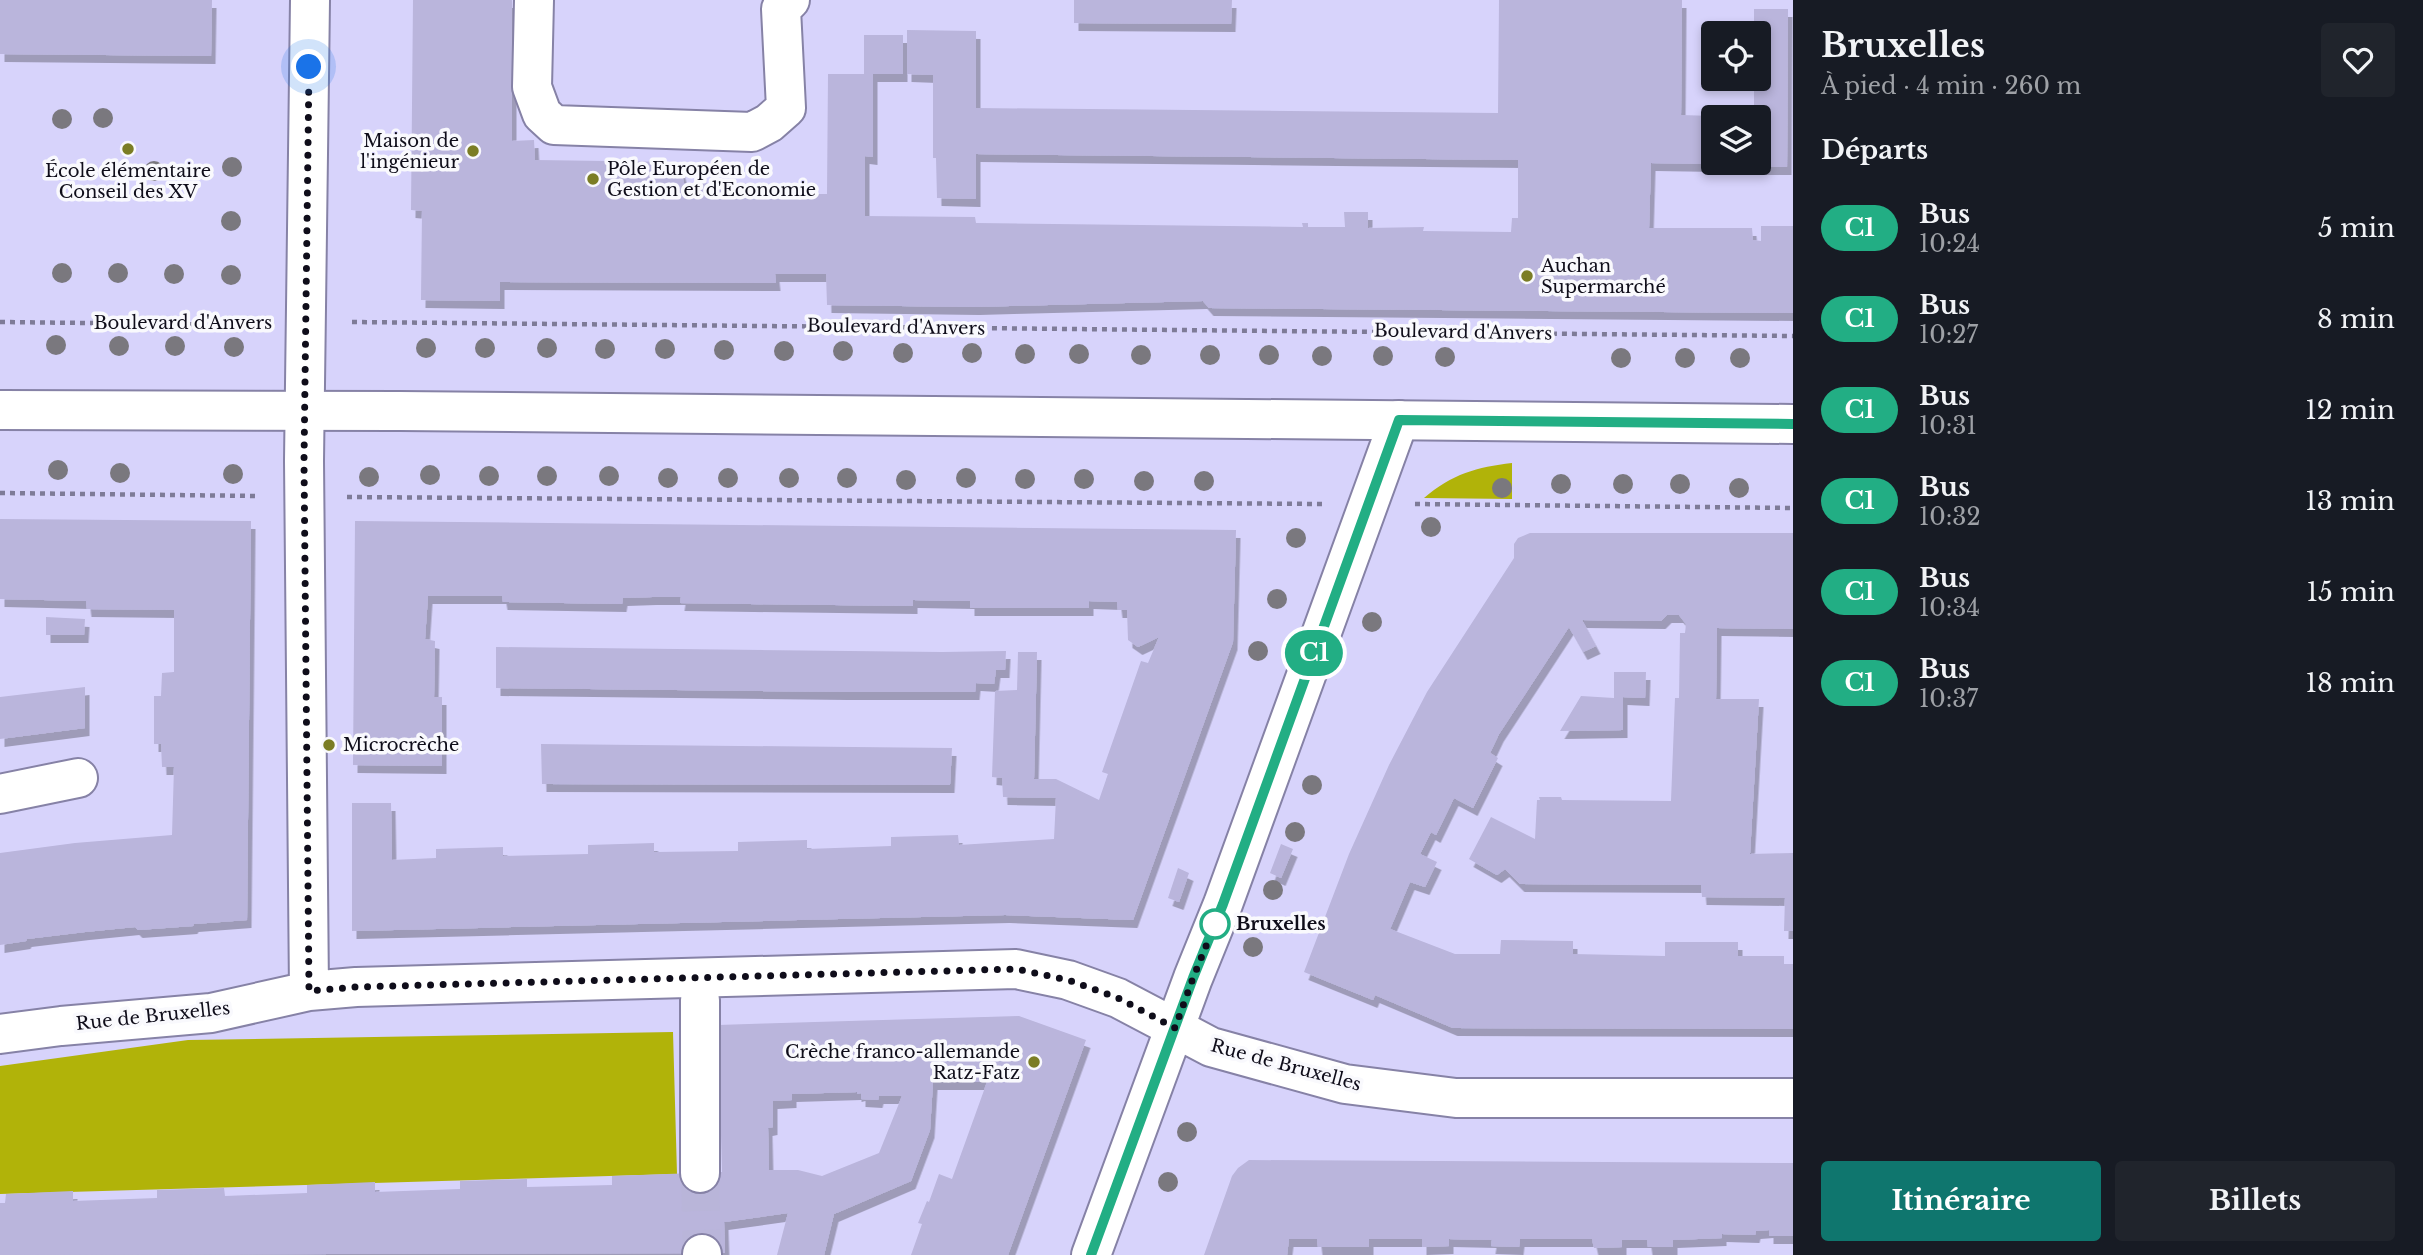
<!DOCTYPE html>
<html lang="fr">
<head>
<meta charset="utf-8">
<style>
	:root { --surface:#171b24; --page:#20242c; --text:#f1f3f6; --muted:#9ea1a6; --accent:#0f766e }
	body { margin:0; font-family:"Libre Baskerville",serif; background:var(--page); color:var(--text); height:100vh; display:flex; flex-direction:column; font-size:26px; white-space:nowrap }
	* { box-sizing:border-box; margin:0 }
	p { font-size:23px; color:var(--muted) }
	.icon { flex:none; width:38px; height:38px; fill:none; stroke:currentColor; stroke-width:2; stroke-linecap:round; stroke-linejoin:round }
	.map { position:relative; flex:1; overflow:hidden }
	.side { display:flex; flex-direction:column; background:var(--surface); width:630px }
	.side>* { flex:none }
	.badge { padding:0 14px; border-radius:23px; font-size:24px; line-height:46px }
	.buttons { position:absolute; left:1701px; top:21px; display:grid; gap:14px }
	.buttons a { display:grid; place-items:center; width:70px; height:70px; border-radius:7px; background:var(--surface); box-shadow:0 4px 10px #0003; font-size:35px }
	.you { position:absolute; width:35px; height:35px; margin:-18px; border:5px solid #fff; border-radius:50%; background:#1a73e8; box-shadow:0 0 0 10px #1a73e833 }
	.map>.badge { position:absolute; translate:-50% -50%; box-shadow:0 0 0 4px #fff }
	h2 { padding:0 28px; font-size:26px; line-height:63px }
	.round { display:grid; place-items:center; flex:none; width:74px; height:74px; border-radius:7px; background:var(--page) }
	.headline { display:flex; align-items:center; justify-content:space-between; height:119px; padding:0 28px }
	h1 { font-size:33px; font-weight:700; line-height:52px }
	.action { display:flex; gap:14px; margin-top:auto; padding:14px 28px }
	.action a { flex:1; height:80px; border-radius:7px; background:var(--accent); color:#fff; font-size:28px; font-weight:700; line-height:80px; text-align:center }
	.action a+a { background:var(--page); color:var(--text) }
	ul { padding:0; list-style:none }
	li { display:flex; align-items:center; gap:21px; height:91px; padding:0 28px }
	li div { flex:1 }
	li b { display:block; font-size:26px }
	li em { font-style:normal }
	li .badge { min-width:77px; font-weight:700; text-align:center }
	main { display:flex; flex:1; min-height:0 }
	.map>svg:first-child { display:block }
	.green { fill:#b1b309 }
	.building { fill:#bab5dc; fill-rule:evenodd; filter:url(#shadow) }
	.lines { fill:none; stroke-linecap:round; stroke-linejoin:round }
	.minor-tunnel { stroke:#b9b5d9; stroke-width:38; stroke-dasharray:38 19; stroke-linecap:butt }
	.minor-casing { stroke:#8682a6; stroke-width:42 }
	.major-casing { stroke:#8682a6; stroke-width:42 }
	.path { stroke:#7e7b97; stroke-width:4.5; stroke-dasharray:5 5; stroke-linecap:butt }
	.minor { stroke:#fff; stroke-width:38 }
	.major { stroke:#fff; stroke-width:38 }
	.tree { fill:#7a787e }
	.line-casing { stroke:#fff; stroke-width:16 }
	.line { stroke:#22ae84; stroke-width:10 }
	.walk { stroke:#0f0d1a; stroke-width:7; stroke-dasharray:0 12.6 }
	.poi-dot { fill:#7b7d25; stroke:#f9f9fd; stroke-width:2.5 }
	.stop-dot { fill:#fff; stroke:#22ae84; stroke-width:3.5 }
	.labels { text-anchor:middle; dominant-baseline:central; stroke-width:7; stroke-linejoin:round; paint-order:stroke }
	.poi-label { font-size:18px; fill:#0f0d1a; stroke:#f9f9fd; text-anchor:start }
	.street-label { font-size:18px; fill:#0f0d1a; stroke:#f9f9fd }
	.stop-label { font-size:18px; font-weight:bold; fill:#0f0d1a; stroke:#f9f9fd; text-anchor:start }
</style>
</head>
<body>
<main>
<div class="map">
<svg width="1793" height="1255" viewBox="0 0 1793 1255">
	<defs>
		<filter id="shadow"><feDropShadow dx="4.5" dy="8" stdDeviation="0" flood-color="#0004"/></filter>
	</defs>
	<rect width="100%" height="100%" fill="#d7d3fb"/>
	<!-- green -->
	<path class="green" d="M1512 463V499L1424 498C1452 474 1477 467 1512 463Z
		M673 1032 677 1174 0 1194V1066L188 1040Z"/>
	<!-- building -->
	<path class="building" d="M0 0H212L211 56 0 54Z
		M413 0H512V141L534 140 535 160 679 162 684 183 776 184V194H827L828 74H864V35H903V74H873V157L865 156V216L975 217 976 223 1303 227 1302 223H1308V227H1345L1344 212H1368V228L1424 227 1423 231 1511 232 1512 218H1518V160L976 154V199L937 198 936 158H933V75L907 74V30L976 31V108L1498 113 1499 0H1682L1681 115 1713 116V164L1651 163 1649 228H1752L1753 240 1761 241V226H1793V313L1209 308 1203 301 975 307 827 305 826 274H775L776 283 500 282V301L421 300 422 211 411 210Z
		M1074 0H1232L1231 24 1074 23Z
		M1754 9H1788L1787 167H1753L1752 163H1759V117H1754V79H1759V33H1754Z
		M0 519 251 521 247 920 194 924 193 926 138 930 135 927 85 932 27 939 26 941 0 945V853L75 843 172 835 174 767H162L161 744H154V696H161L162 673 174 672V610L87 609 86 601 0 599Z
		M355 521 1236 530 1233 642 1133 920 1005 915 352 931V803H391L392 860 436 858V849L503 847V856L588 854V845L654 843V852L738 851V842L807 840V849L891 846V837L958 835 959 845 1054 839 1056 798 1003 797 1002 778 992 777 995 691 1017 690 1018 652H1037L1034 779H1056L1099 800 1108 774 1102 772 1141 661 1148 663 1159 637 1138 647 1128 640 1127 610H1118L1117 602 1089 601V608H970V601L913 600V606L749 604 680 603 681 597H652L623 598 622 604 503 602 502 596H428L425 639 435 641 434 697H442V766L353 765Z
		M1530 533H1793V629L1717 628 1716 699H1759L1750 854 1793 853V931H1784L1785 898 1702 897 1701 885 1520 884 1505 869 1497 875 1469 859 1491 817 1535 839 1537 800H1540L1539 797H1561L1562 800 1671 801 1675 698H1679L1680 633H1685L1686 624 1679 615H1667L1661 621 1582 620 1596 646 1583 652 1569 627 1499 734 1490 753 1498 758 1473 808 1454 798 1436 835 1431 832 1420 854 1437 862 1425 887 1410 882 1390 929 1455 954H1500L1501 940 1573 941V954L1665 956V942H1738V956H1784V964H1793V1029L1453 1028 1375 995 1373 1000 1304 972 1349 854 1389 765 1427 692 1514 558V544L1518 538Z
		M46 617 85 619 84 635H46Z
		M496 647 942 652 1006 651 1005 670H996L994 684 976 683 975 692H844L496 688Z
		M1614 672H1646L1645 698 1623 697V730L1560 731 1581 696 1614 698Z
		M85 687V728L0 739V697Z
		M541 744 952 748 950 785 542 784Z
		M1281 844 1293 849 1281 878 1270 873Z
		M1178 868 1189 873 1179 902 1168 898Z
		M1019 1016 1086 1040 1008 1255H911L922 1224 918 1223 927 1201 929 1202 939 1174 952 1179 987 1082H933L930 1130 911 1181 834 1214 824 1255H777L788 1213 724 1222 725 1253 0 1255V1203H5L6 1194 73 1191V1201L157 1198V1190L224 1188 225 1196 307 1193V1185L375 1182V1192L460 1189V1181L527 1179V1187L612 1185V1176L722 1172 718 1025ZM857 1092V1094L861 1093V1099L878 1100 879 1096H902L879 1153 822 1176 798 1170H769L768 1128 773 1127V1101L792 1100V1094Z
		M1249 1160 1793 1163V1236H1769V1230L1756 1231 1755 1235 1722 1234V1238L1673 1240V1247H1648L1647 1240H1622V1247L1594 1248 1592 1239H1520L1519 1247 1491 1246 1492 1240 1449 1239V1246L1422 1247V1239H1369V1247H1318L1317 1239H1289L1287 1255H1204L1232 1176 1238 1168Z"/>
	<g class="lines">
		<!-- minor-tunnel -->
		<path class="minor-tunnel" d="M700 1173 702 1254"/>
		<!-- minor casing -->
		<g class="minor-casing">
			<path id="minor" d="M534 0 532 87 542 114 554 125 752 132 769 123 786 108 781 9 790 0
				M0 794 78 778
				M309 991 304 461 310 0
				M0 1034 61 1026 211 1013 309 991 356 987 1016 969 1068 980 1118 998 1211 1047 1345 1084 1456 1098H1793
				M700 1173V1000
				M702 1254V1255
				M1091 1255 1193 978 1223 904 1399 420"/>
		</g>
		<!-- major casing -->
		<g class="major-casing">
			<path id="major" d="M0 410 400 411 1793 424"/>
		</g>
		<!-- path -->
		<path class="path" d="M0 322 263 325
			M352 322 1793 336
			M0 493 258 496
			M347 497 1322 504
			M1415 504 1793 508"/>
		<!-- minor -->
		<use href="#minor" class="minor"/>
		<!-- major -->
		<use href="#major" class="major"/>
	</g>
	<!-- trees -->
	<g class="tree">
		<circle cx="103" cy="118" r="10"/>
		<circle cx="62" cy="119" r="10"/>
		<circle cx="232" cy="167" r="10"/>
		<circle cx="154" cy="171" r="10"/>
		<circle cx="231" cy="221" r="10"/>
		<circle cx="62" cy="273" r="10"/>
		<circle cx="118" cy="273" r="10"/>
		<circle cx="174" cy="274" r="10"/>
		<circle cx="231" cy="275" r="10"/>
		<circle cx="56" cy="345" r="10"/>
		<circle cx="119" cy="346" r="10"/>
		<circle cx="175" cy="346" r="10"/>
		<circle cx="234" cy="347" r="10"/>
		<circle cx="426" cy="348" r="10"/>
		<circle cx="485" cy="348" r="10"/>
		<circle cx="547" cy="348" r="10"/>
		<circle cx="605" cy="349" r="10"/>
		<circle cx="665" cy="349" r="10"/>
		<circle cx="724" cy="350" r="10"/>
		<circle cx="784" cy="351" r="10"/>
		<circle cx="843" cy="351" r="10"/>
		<circle cx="903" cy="353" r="10"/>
		<circle cx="972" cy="353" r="10"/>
		<circle cx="1025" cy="354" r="10"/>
		<circle cx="1079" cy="354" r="10"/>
		<circle cx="1141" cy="355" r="10"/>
		<circle cx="1210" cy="355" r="10"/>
		<circle cx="1269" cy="355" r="10"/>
		<circle cx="1322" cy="356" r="10"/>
		<circle cx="1383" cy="356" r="10"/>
		<circle cx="1445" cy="357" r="10"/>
		<circle cx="1621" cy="358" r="10"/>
		<circle cx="1685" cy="358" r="10"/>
		<circle cx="1740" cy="358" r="10"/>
		<circle cx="58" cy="470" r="10"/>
		<circle cx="120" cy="473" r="10"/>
		<circle cx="233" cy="474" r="10"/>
		<circle cx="430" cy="475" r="10"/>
		<circle cx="489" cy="476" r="10"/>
		<circle cx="547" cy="476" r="10"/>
		<circle cx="609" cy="476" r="10"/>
		<circle cx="369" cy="477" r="10"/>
		<circle cx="668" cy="478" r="10"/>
		<circle cx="728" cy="478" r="10"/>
		<circle cx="789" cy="478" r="10"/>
		<circle cx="847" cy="478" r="10"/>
		<circle cx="966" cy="478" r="10"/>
		<circle cx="1025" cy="479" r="10"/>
		<circle cx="1084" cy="479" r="10"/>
		<circle cx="906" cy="480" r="10"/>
		<circle cx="1144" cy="481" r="10"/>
		<circle cx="1204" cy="481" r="10"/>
		<circle cx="1561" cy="484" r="10"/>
		<circle cx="1623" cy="484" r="10"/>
		<circle cx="1680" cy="484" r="10"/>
		<circle cx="1502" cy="488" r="10"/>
		<circle cx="1739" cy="488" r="10"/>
		<circle cx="1431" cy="527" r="10"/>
		<circle cx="1296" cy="538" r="10"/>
		<circle cx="1277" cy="599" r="10"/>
		<circle cx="1372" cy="622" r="10"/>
		<circle cx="1258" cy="651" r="10"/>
		<circle cx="1312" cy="785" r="10"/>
		<circle cx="1295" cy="832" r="10"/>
		<circle cx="1273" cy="890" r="10"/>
		<circle cx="1253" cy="947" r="10"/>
		<circle cx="1187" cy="1132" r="10"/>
		<circle cx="1168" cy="1182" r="10"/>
	</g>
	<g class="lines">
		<!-- line casing -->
		<g class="line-casing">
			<path id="line" d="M1091 1255 1193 978 1223 904 1399 420 1793 424"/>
		</g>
		<!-- line -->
		<use href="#line" class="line"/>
		<!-- walk -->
		<path class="walk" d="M309 67 304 461 309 991 356 987 1016 969 1068 980 1118 998 1175 1028 1193 978 1215 924"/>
	</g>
	<!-- markers -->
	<g class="poi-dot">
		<circle cx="128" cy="149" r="7"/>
		<circle cx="473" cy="151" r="7"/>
		<circle cx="593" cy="179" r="7"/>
		<circle cx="1527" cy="276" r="7"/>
		<circle cx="329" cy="745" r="7"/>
		<circle cx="1034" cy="1062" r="7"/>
	</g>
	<circle class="stop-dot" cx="1215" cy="924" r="14"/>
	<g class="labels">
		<!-- poi labels -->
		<g class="poi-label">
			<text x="459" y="141" text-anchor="end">Maison de<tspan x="459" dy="21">l'ingénieur</tspan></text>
			<text x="607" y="169">Pôle Européen de<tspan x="607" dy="21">Gestion et d'Economie</tspan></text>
			<text x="128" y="171" text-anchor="middle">École élémentaire<tspan x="128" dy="21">Conseil des XV</tspan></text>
			<text x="1541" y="266">Auchan<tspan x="1541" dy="21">Supermarché</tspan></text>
			<text x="343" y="745">Microcrèche</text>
			<text x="1020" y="1052" text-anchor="end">Crèche franco-allemande<tspan x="1020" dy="21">Ratz-Fatz</tspan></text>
		</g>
		<!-- street labels -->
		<g class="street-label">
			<text x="183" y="323">Boulevard d'Anvers</text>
			<text transform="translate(896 327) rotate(1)">Boulevard d'Anvers</text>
			<text transform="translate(1463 332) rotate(1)">Boulevard d'Anvers</text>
			<text transform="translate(153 1016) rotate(-6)">Rue de Bruxelles</text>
			<text transform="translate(1286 1065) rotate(15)">Rue de Bruxelles</text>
		</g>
		<!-- stop labels -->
		<g class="stop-label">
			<text x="1236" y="924">Bruxelles</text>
		</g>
	</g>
</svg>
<div class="buttons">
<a><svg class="icon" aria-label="locate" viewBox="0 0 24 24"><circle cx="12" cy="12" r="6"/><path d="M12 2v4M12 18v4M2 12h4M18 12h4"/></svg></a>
<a><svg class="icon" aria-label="layers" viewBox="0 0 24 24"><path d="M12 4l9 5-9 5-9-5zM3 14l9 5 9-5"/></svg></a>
</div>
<div class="you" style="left:309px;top:67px"></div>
<b class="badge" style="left:1314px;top:653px;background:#22ae84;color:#fff">C1</b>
</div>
<section class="side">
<div class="headline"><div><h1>Bruxelles</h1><p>À pied · 4 min · 260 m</p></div><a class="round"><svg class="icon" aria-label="heart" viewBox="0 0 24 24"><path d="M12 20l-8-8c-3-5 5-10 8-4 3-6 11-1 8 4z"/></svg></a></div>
<h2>Départs</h2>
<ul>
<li><span class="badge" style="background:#22ae84;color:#fff">C1</span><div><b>Bus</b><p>10:24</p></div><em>5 min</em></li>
<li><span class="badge" style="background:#22ae84;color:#fff">C1</span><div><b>Bus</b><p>10:27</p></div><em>8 min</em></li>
<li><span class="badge" style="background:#22ae84;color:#fff">C1</span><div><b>Bus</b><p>10:31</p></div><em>12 min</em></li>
<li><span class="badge" style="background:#22ae84;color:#fff">C1</span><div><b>Bus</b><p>10:32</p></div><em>13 min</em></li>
<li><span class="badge" style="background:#22ae84;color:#fff">C1</span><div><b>Bus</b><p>10:34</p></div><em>15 min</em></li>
<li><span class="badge" style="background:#22ae84;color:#fff">C1</span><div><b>Bus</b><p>10:37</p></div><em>18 min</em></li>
</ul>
<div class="action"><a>Itinéraire</a><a>Billets</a></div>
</section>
</main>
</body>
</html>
